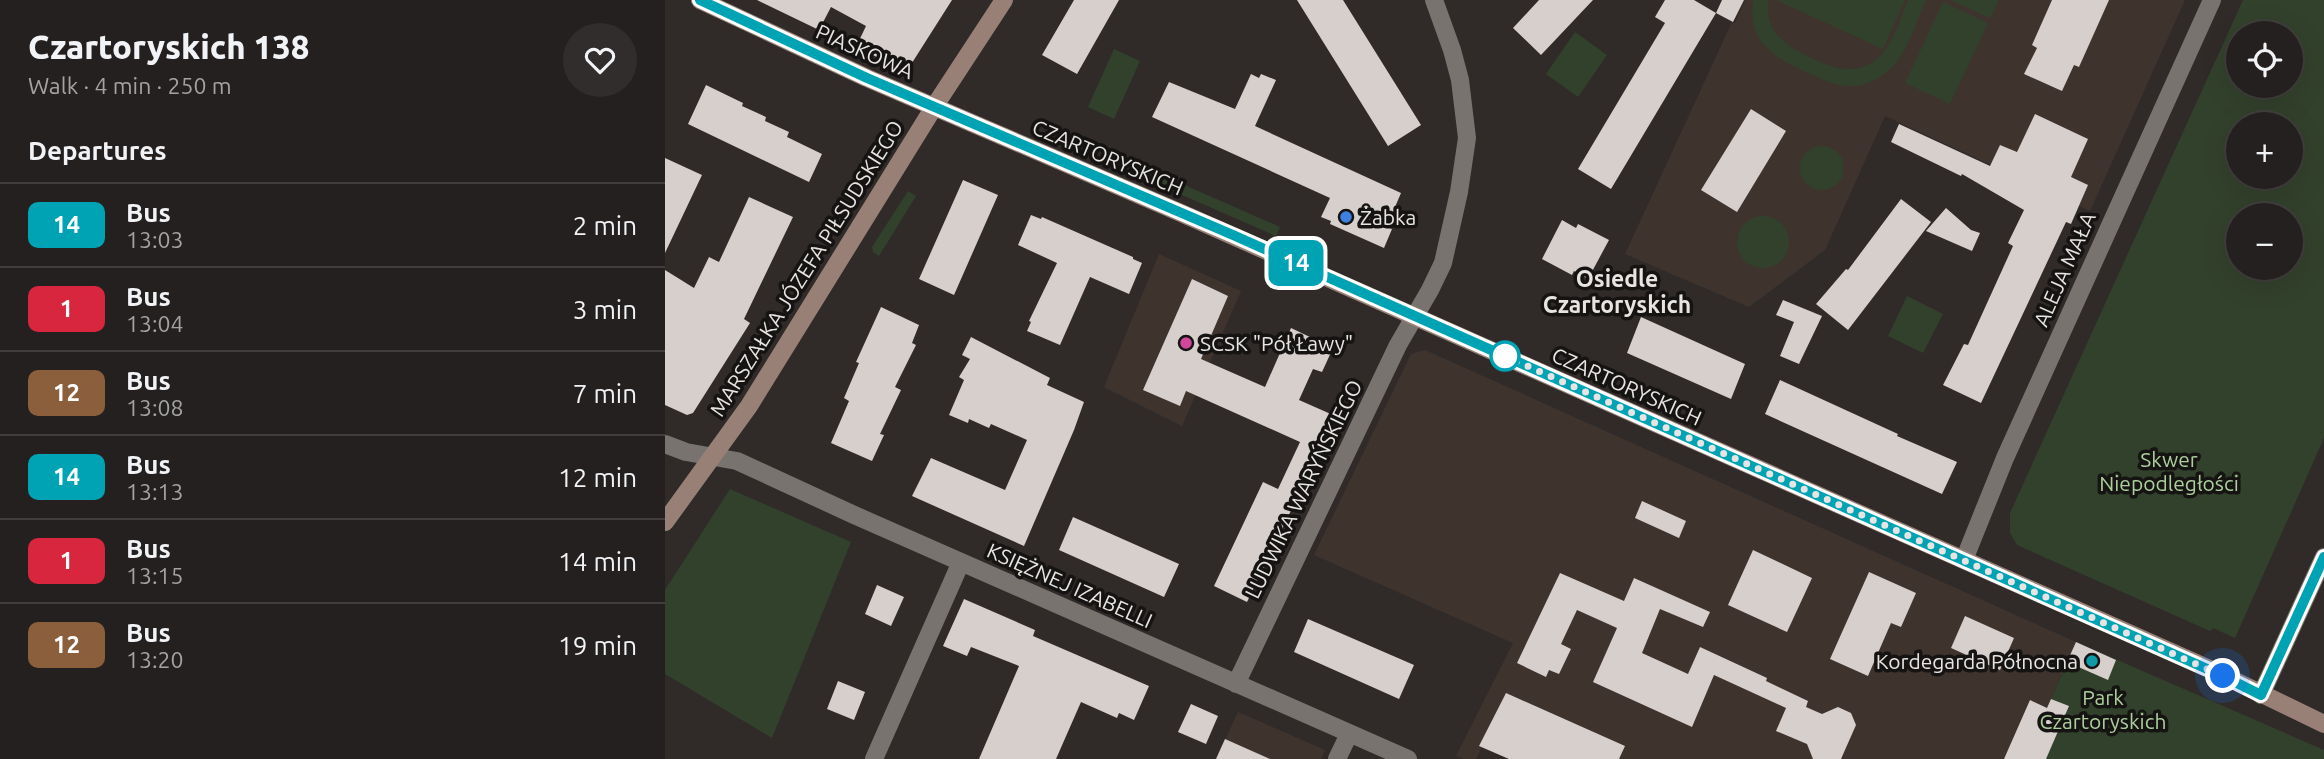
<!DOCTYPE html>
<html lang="en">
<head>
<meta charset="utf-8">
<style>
	:root { --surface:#24201f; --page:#302d2c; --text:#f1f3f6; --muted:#a3a3a4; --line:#413e3d }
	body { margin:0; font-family:Ubuntu,sans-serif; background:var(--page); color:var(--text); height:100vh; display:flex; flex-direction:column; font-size:26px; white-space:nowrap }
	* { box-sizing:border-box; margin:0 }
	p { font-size:23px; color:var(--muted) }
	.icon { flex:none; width:38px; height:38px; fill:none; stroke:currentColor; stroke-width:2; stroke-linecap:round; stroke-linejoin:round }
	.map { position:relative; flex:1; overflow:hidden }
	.details { display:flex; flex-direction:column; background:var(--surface); width:665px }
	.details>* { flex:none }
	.badge { padding:0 14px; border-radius:10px; font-size:24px; line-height:46px }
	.tools { position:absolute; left:1561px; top:21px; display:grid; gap:14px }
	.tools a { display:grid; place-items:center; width:77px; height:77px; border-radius:50%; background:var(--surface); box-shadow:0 7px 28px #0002,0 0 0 2px var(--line); font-size:35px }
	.you { position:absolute; width:35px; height:35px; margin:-18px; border:5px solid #fff; border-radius:50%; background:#1a73e8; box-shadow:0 0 0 10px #1a73e833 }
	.map>.badge { position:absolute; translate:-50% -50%; box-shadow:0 0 0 4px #fff }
	h2 { padding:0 28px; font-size:26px; line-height:63px }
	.round { display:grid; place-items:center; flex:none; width:74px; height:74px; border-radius:37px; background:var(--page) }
	.summary { display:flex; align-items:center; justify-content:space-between; height:119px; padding:0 28px }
	h1 { font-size:33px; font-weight:800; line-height:52px }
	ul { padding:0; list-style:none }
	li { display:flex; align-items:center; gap:21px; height:84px; padding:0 28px; border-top:2px solid var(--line) }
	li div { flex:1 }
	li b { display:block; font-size:26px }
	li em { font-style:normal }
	li .badge { min-width:77px; font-weight:700; text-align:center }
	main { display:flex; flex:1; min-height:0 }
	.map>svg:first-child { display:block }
	.built { fill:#3f332e }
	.green { fill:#32412c; fill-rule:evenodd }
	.building { fill:#d6cfcc }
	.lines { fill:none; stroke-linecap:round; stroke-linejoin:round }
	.minor { stroke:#797370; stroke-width:18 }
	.secondary { stroke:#998077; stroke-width:18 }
	.line-casing { stroke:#fff; stroke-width:16 }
	.line { stroke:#00a3b4; stroke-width:10 }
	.walk { stroke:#e7e4e2; stroke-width:7; stroke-dasharray:0 12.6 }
	.shop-dot { fill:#3f7fe0; stroke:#161413; stroke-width:2.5 }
	.hotel-dot { fill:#d1479c; stroke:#161413; stroke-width:2.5 }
	.stop-dot { fill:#fff; stroke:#00a3b4; stroke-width:3.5 }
	.culture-dot { fill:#0f9aa8; stroke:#161413; stroke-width:2.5 }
	.labels { text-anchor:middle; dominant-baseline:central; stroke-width:7; stroke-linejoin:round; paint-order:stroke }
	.street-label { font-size:21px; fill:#e7e4e2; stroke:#161413 }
	.poi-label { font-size:21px; fill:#e7e4e2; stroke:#161413; text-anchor:start }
	.park-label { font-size:21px; fill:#accf9d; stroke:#161413 }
	.neighbourhood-label { font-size:23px; font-weight:bold; fill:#e7e4e2; stroke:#161413 }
</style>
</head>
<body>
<main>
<section class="details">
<div class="summary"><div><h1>Czartoryskich 138</h1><p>Walk · 4 min · 250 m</p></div><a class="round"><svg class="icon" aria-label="heart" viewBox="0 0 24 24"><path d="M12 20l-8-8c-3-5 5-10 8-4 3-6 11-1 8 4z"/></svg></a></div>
<h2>Departures</h2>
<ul>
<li><span class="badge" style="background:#00a3b4;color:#fff">14</span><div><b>Bus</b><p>13:03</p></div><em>2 min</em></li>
<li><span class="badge" style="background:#d7263d;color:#fff">1</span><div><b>Bus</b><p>13:04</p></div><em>3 min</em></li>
<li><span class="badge" style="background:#8b5e3c;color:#fff">12</span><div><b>Bus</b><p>13:08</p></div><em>7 min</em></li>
<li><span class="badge" style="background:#00a3b4;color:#fff">14</span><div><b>Bus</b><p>13:13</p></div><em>12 min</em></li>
<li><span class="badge" style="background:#d7263d;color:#fff">1</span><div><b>Bus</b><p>13:15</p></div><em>14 min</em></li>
<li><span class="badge" style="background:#8b5e3c;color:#fff">12</span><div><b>Bus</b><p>13:20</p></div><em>19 min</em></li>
</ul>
</section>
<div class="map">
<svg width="1659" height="759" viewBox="0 0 1659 759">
	<rect width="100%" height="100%" fill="#302b29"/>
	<!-- built -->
	<path class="built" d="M1080 0H1520L1425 211 1220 116 1160 250 1084 307 960 254 1067 22 1070 23Z
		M494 254 576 291 517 426 439 387Z
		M760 350 1411 642 1360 759H844L817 747 811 759H799L791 756 848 643 649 555 746 354Z
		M573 712 660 750 656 759H551Z"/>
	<!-- green -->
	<path class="green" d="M1088 0H1104C1098 32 1123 47 1148 59 1168 68 1189 75 1209 61 1227 49 1235 19 1243 0H1261C1250 24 1242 58 1219 74 1190 95 1168 85 1139 71 1106 56 1083 41 1088 0Z
		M1111 0H1240L1218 49Z
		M1285 0H1334L1325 18Z
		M1578 0H1659V438L1570 638 1548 628 1545 631 1352 545 1345 533V513ZM1573 33H1626V86H1573ZM1573 124H1626V177H1573ZM1573 215H1626V268H1573Z
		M1278 2 1323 23 1285 104 1240 83Z
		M910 32 942 55 913 97 881 74Z
		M449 49 475 61 449 119 423 107Z
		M1135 168a22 22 0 1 1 44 0a22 22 0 1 1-44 0Z
		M458 158 615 227 611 236 455 168V164Z
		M243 191 251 196 214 256 208 252 207 247Z
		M1072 242a26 26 0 1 1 52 0a26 26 0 1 1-52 0Z
		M1242 296 1278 314 1258 353 1223 336Z
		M65 489 186 542 107 738 0 674V590Z
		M1411 642 1659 750V759H1360Z"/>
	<!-- building -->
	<path class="building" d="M92 0H287L245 66 237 69 191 47 201 26 166 7 154 30Z
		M409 0H454L412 74 377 55Z
		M632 0H678L756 125 723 146Z
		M874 0H928L876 55 848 28Z
		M1000 0H1029L1051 13 946 189 913 169 1000 23 990 17Z
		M1057 0H1079L1068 22 1051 13Z
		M1387 0H1444L1414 67 1409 65 1397 91 1359 74 1372 48 1367 45Z
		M586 74 594 78 596 74 611 80 590 126 736 193 730 207 733 208 724 228 727 229 719 248 665 224 666 221 656 217 665 198 487 117 504 82 570 109Z
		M41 85 78 103 77 106 101 117 100 121 124 132 122 137 157 154 144 182 23 124Z
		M1086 109 1121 131 1072 212 1036 190Z
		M1370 114 1423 139 1406 177 1423 185 1406 224 1401 222 1316 403 1278 385 1299 344 1303 345 1348 246 1343 243 1359 210 1297 174 1296 176 1226 142 1234 124 1325 166 1335 145 1352 152Z
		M0 158 37 175 0 253Z
		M298 180 333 195 289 295 254 279Z
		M84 197 128 217 79 319 85 323 28 413 22 415 0 405V270L29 288 44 257 54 262Z
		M1236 199 1266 222 1183 330 1151 304 1181 269 1183 270Z
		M1281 208 1306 230 1315 233 1307 251 1261 231Z
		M366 215 376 219 377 217 468 257V259L477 263 464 294 425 277 395 345 362 331 366 322 364 321 392 263 353 245Z
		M897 220 911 228 913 224 944 240 923 279 909 271 907 275 877 259Z
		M527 279 563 296 536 359 600 387 626 328 668 348 657 372 648 369 634 400 668 415 630 497 632 498 582 602 549 586 598 482 613 489 635 442 521 391 515 406 478 390Z
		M1118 300 1157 316 1134 364 1115 356 1129 322 1111 315Z
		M216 307 254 325 247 343 251 345 230 387 236 390 215 434 219 435 207 461 166 443 184 401 179 398 194 363 191 362Z
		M976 317 1080 364 1066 399 962 353Z
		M306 337 385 378 382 385 419 402 409 430 359 546 247 496 266 458 340 490 362 440 326 424 324 428 304 419 303 423 284 415 299 380 294 377 305 359 297 355Z
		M1115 380 1233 434 1232 436 1292 462 1277 494 1100 414Z
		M977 501 1021 521 1014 538 970 518Z
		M408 517 514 564 499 597 394 550Z
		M1088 550 1147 578 1122 632 1063 605Z
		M1204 572 1251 593 1236 627 1226 623 1203 676 1165 659Z
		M895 573 959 601 969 578 1045 612 1038 627 995 609 977 653 1023 674 1035 647 1102 678 1101 681 1143 701 1141 707 1157 714 1173 707 1186 713 1191 725 1176 759H1148L1142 744 1111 731 1121 708 1049 675 1027 727 928 682 952 628 912 610 896 644 906 649 894 674 884 670 881 677 852 663Z
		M212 585 239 597 226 626 200 614Z
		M299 599 370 630 368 636 484 686 469 720 454 713 452 718 416 702 391 759H314L354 666 306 647 302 656 278 646Z
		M1300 616 1349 638 1335 670 1286 648Z
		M643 619 749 665 734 699 629 652Z
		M1411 642 1451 660 1443 680 1402 662Z
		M173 681 200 692 189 720 162 709Z
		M841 693 960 746 954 759H844L814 746Z
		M1386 699 1404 706 1381 759H1339L1365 700 1382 708Z
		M526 704 553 716 541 744 513 732Z
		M560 739 605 759H551Z"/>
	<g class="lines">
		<!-- minor -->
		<path class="minor" d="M0 444 21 452 72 461 187 514 743 759
			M1299 560 1340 458 1547 0
			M571 684 733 345 765 290 778 263 794 192 802 138 795 80 787 50 769 0
			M1596 695 1659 557
			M209 759 296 562
			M672 759 684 734"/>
		<!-- secondary -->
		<path class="secondary" d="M35 0 202 78 516 213 1299 560 1558 675 1659 724
			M0 522 84 406 269 107 339 0"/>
	</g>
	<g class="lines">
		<!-- line casing -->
		<g class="line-casing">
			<path id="line" d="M35 0 202 78 568 235 1558 676 1596 695 1659 557"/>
		</g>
		<!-- line -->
		<use href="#line" class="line"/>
		<!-- walk -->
		<path class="walk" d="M840 356 1558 676"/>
	</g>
	<!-- markers -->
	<circle class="shop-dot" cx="681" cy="217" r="7"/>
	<circle class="hotel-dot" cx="521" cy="343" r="7"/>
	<circle class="stop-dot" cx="840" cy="356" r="14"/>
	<circle class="culture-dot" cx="1427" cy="661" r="7"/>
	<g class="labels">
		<!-- street labels -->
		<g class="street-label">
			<text transform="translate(200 51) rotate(24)">PIASKOWA</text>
			<text transform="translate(443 157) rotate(23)">CZARTORYSKICH</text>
			<text transform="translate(141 268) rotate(-58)">MARSZAŁKA JÓZEFA PIŁSUDSKIEGO</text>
			<text transform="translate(1399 269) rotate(-66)">ALEJA MAŁA</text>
			<text transform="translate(962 386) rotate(24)">CZARTORYSKICH</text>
			<text transform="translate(638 489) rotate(-64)">LUDWIKA WARYŃSKIEGO</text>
			<text transform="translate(405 585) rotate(24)">KSIĘŻNEJ IZABELLI</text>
		</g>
		<!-- poi labels -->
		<g class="poi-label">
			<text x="695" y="217">Żabka</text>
			<text x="535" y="343">SCSK "Pół Ławy"</text>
			<text x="1413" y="661" text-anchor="end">Kordegarda Północna</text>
		</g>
		<!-- park labels -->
		<g class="park-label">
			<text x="1504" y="459">Skwer<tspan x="1504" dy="24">Niepodległości</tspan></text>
			<text x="1438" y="697">Park<tspan x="1438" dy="24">Czartoryskich</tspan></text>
		</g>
		<!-- neighbourhood labels -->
		<g class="neighbourhood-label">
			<text x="952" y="278">Osiedle<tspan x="952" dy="26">Czartoryskich</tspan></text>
		</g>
	</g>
</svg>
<div class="tools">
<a><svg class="icon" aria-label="locate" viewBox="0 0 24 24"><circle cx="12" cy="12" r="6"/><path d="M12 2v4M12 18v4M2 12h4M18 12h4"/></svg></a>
<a>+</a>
<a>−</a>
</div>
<div class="you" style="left:1558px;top:676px"></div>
<b class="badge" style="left:631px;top:263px;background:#00a3b4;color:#fff">14</b>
</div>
</main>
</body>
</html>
